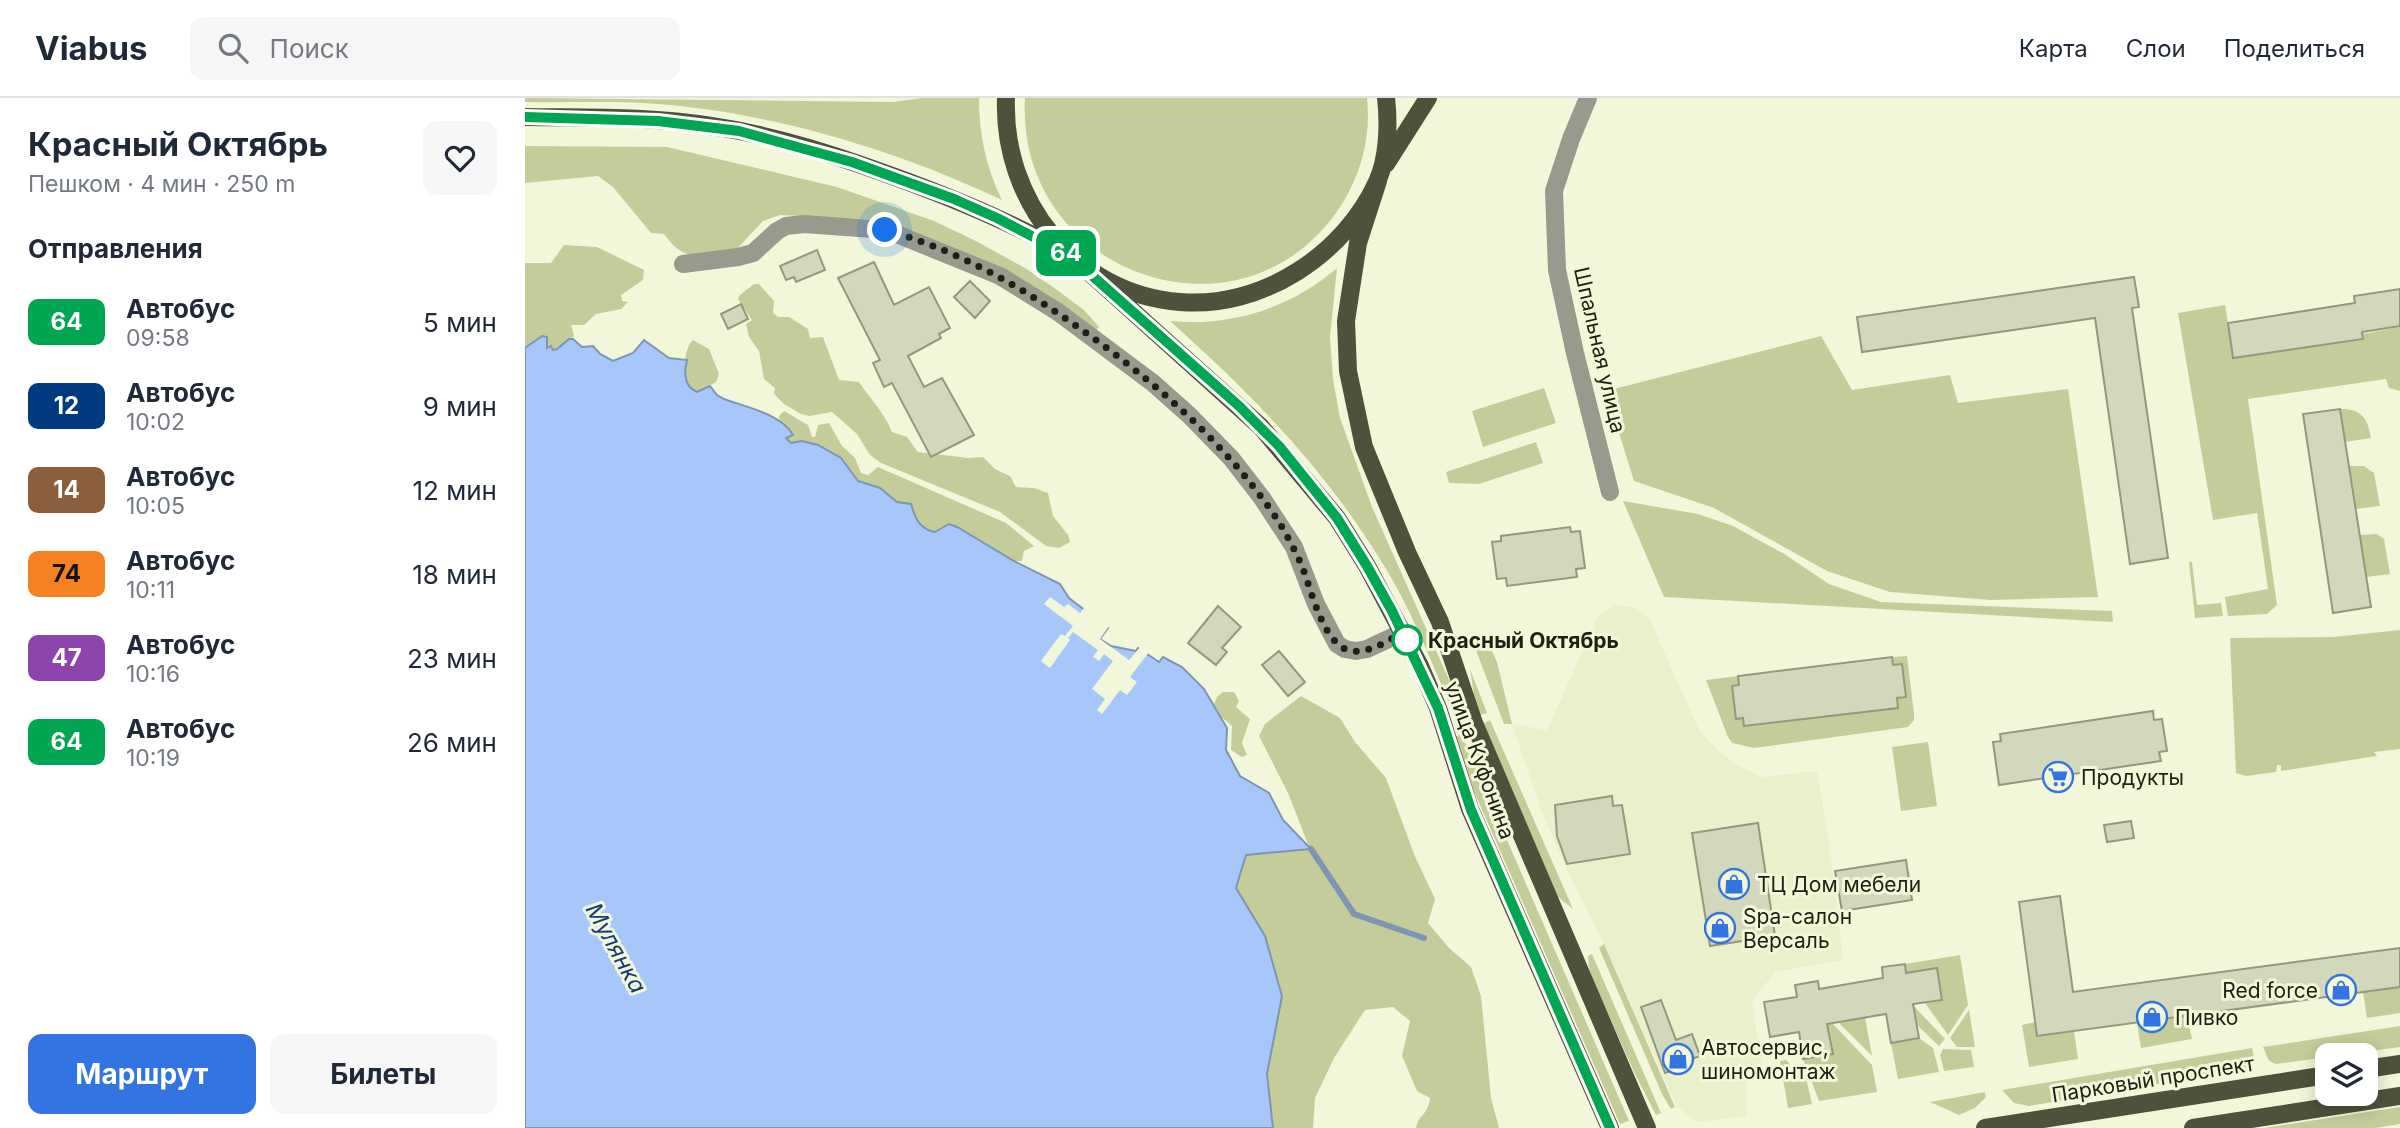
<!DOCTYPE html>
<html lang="ru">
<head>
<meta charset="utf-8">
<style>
	:root { --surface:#fff; --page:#f6f6f7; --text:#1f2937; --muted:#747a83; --line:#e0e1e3; --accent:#3275e2 }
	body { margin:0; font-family:Inter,sans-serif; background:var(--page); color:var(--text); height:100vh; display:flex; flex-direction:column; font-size:26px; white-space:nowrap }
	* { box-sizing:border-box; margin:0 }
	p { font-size:23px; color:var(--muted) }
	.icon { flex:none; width:38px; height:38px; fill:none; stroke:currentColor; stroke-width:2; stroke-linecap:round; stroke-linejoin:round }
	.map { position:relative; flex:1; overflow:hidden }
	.details { display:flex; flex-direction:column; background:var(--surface); width:525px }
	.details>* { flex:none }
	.badge { padding:0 14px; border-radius:10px; font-size:24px; line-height:46px }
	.controls { position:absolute; left:1790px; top:945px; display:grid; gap:14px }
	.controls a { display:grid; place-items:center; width:63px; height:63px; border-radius:14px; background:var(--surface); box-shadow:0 4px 18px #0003; font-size:35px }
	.you { position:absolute; width:35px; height:35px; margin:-18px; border:5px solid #fff; border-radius:50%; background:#1a73e8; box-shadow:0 0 0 10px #1a73e833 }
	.map>.badge { position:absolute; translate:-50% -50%; box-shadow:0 0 0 4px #fff }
	h2 { padding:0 28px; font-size:26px; line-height:63px }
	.round { display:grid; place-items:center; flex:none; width:74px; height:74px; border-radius:14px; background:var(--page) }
	.overview { display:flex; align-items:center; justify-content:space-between; height:119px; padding:0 28px }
	h1 { font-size:33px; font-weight:700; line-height:52px }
	.button { display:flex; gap:14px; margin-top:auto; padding:14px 28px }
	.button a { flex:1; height:80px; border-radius:14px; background:var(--accent); color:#fff; font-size:28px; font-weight:700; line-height:80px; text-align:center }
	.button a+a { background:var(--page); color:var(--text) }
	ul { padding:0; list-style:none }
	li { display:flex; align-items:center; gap:21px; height:84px; padding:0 28px }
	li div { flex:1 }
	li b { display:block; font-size:26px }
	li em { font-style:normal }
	li .badge { min-width:77px; font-weight:700; text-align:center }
	header { display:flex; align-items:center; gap:42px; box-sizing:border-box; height:98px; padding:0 35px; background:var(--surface); border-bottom:2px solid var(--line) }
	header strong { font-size:33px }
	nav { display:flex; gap:38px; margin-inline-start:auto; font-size:24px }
	.search { width:490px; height:63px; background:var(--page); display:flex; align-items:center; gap:18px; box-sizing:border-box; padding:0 24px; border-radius:14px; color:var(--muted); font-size:26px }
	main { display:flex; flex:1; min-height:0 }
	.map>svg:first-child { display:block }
	.built { fill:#e9f0cb }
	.green { fill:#c4cd9a }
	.water { fill:#a7c7fa; stroke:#7e95b5; stroke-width:2 }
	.pier { fill:#f2f7da }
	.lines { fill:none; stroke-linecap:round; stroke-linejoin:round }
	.stream { stroke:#7e95b5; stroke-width:6 }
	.building { fill:#d2d8bb; stroke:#94997e; stroke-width:2 }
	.minor { stroke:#989a8e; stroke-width:18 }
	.major { stroke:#4e523d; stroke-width:18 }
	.line-casing { stroke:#fff; stroke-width:16 }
	.line { stroke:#00a651; stroke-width:10 }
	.walk { stroke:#1e2015; stroke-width:7; stroke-dasharray:0 12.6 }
	.stop-dot { fill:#fff; stroke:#00a651; stroke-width:3.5 }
	.labels { text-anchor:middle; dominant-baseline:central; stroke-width:6; stroke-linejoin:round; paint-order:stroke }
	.street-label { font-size:21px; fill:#1e2015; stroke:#f2f7da }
	.stop-label { font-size:21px; font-weight:bold; fill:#1e2015; stroke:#f2f7da; text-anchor:start }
	.poi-label { font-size:21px; fill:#1e2015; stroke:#f2f7da; text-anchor:start }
	.water-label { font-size:23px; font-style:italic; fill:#153974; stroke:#f2f7da }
</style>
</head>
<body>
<header>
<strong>Viabus</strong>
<div class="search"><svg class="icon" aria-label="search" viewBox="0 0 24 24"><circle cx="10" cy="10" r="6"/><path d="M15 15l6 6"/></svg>Поиск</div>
<nav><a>Карта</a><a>Слои</a><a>Поделиться</a></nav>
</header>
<main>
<section class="details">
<div class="overview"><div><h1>Красный Октябрь</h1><p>Пешком · 4 мин · 250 m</p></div><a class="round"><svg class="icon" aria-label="heart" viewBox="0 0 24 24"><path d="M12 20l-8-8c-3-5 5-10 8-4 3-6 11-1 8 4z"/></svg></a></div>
<h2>Отправления</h2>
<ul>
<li><span class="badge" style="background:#00a651;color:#fff">64</span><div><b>Автобус</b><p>09:58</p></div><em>5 мин</em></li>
<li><span class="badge" style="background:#003b80;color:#fff">12</span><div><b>Автобус</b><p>10:02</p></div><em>9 мин</em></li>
<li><span class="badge" style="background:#8b5e3c;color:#fff">14</span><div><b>Автобус</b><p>10:05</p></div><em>12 мин</em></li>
<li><span class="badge" style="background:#f58220;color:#111">74</span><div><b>Автобус</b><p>10:11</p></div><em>18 мин</em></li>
<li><span class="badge" style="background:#8e44ad;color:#fff">47</span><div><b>Автобус</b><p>10:16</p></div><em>23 мин</em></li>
<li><span class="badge" style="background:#00a651;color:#fff">64</span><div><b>Автобус</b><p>10:19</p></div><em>26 мин</em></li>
</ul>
<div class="button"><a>Маршрут</a><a>Билеты</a></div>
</section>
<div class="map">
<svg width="1875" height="1030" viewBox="0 0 1875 1030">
	<rect width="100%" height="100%" fill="#f2f7da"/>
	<!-- built -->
	<path class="built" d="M1090 507 1111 510 1124 520 1174 632 1194 653 1212 667 1236 679 1292 673 1305 752 1318 862 1250 874 1227 903 1239 981 1221 985 1222 1018 1172 1024 1152 1009 1079 846 1037 762 1016 711 987 626 1022 632 1073 519Z"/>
	<!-- green -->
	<path class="green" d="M0 0 368 4 397 0H454C454 37 461 69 477 102 367 50 239 12 118 5 79 3 39 5 0 4Z
		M500 0H842C846 38 837 74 817 106 721 257 490 178 500 0Z
		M0 48 142 49 312 89 409 123 449 142 500 170 532 192 559 212 574 229 571 233 378 133 342 121 255 117 238 123 210 153C176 157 161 167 139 136L126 135 88 89 73 78 0 85Z
		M39 147 72 149 119 172 118 182 96 197 97 203 103 204 96 211 71 216 59 227H46L49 238 32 251H21L23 242 11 241 0 250V165H26Z
		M812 170 805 239 808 281 815 320 847 409 942 622 933 626C912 578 893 527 867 481 806 377 734 303 645 223 706 229 766 210 812 170Z
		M229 186H234L249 203 248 215 253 219H264L283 231 285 240 298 239 314 282 334 284C346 302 359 314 367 334L382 339 393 354 443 360 458 359 470 371 485 378 491 389 509 390 523 395 528 418 543 437 545 444 534 450 521 448 475 414 356 365 345 357 332 336 307 314 284 318 276 316 259 306 249 296 250 290 239 281 234 253 224 239 221 226 227 222 213 201 215 197Z
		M1700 207 1709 260 1875 229V293L1864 290 1861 281 1723 301 1752 507 1742 516 1703 518 1700 499 1743 491 1732 415 1688 422 1653 215Z
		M1296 238 1327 292 1425 277 1433 305 1543 291 1573 499 1466 502 1365 494 1302 473 1189 410 1109 383 1081 293Z
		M168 242 184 251 194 276 191 284 172 294C156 287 157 252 168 242Z
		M1019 290 1031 325 958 349 947 313Z
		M1814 311C1836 310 1843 320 1846 340L1820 344Z
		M259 313 283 327 287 339H290L293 327 304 325 317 348 330 360 336 375 343 377 353 369 481 425 509 448 499 453 497 463H489L457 443 417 429 410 434C394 431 390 420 385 406L372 404 355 390 333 383 316 361 293 347 266 345 261 340 266 332 255 324 254 318Z
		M1011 344 1018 365 954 386 924 385 921 374Z
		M1824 368H1839L1849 375 1855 408 1830 411Z
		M1098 403 1173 416 1208 428 1261 457 1304 486 1356 504 1587 513 1588 524 1139 499Z
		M1852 436 1859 441 1865 476 1841 479 1834 437Z
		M1664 464H1667L1672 507 1696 505 1698 518 1670 520Z
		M1875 532V651L1849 654 1852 658 1756 673V667H1752L1751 674 1721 678 1711 675 1705 540 1808 539Z
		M961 540 972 564 987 626H979L949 547Z
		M1382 558 1389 616V622L1383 629 1229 650 1207 645 1203 639 1181 582 1213 578 1214 587 1207 589 1211 620H1218L1219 628 1373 610 1372 600 1377 566 1368 567 1367 559Z
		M945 571 962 615 955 617 950 603Z
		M698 594H709L714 603 711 609 725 621 717 645 722 657 717 659 706 652 707 628 687 611 692 599Z
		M776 598 815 620 830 644 861 680 889 756 910 801 903 825 924 850 946 869 956 898 966 1000 974 1030H891C893 1017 904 1016 905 1000L892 993 877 958 885 923 868 909 840 912 809 960 790 1000 788 1030H748L742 976 757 898 711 790 721 757 785 751 763 695 734 638 740 626Z
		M965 622 1048 811 1032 798 958 626Z
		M936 636 1104 1023 1095 1026 926 641Z
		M1403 644 1412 708 1376 713 1367 649Z
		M1079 846 1150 1009 1146 1011 1137 996 1074 850Z
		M1067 856 1136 1015 1131 1017 1111 978 1069 885 1064 870 1063 858Z
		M1435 857 1443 907 1423 937 1400 905 1417 901 1412 870 1381 875 1380 866Z
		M1875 889V915L1842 920 1838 894Z
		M1388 907 1420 941 1414 948 1392 927Z
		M1444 912 1450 949H1432L1425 940Z
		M1662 918 1667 941 1616 950 1612 925Z
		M1340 919 1347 958 1313 924Z
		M1510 924 1512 938 1549 933 1553 961 1504 969 1497 927Z
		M1307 925 1347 967 1352 994 1294 1003 1278 961 1307 956 1302 926Z
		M1875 928V949L1751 966 1744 963 1738 949Z
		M1394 940 1408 950 1414 974 1373 981 1366 945Z
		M1727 950 1730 964 1722 971 1504 1008 1489 1005 1477 992Z
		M1418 951 1446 952 1449 969 1419 973 1415 957Z
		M1261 962 1282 984 1287 1006 1263 1010 1255 963Z
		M1460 994 1461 999 1450 1010 1434 1017 1405 1004Z
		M1875 1009V1026L1850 1030H1739Z"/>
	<!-- water -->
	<path class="water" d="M17 238 22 239V250L26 248 28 252 32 251 44 241H48L57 249 68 248 75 256 88 263 108 255 119 242 144 260 162 262C159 274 158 288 172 294L185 288 192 297 199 301C220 309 257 316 268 337L261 340 266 345 277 343 293 347 316 360 333 383 355 390 372 404 386 406C390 420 394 431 410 434L424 426 432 429 489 463 535 486 544 500 583 530 575 541 586 548 611 553 613 550 634 564 638 559 657 569 679 591 702 630 701 652 715 678 744 695 758 722 786 751 721 757 711 790 740 838 757 898 742 976 748 1030H0V250Z"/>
	<!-- pier -->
	<path class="pier" d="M525 499 539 509 543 506 555 515 559 510 584 528 575 541 604 562 616 548 624 554 605 579 612 584 602 597 595 592 577 616 572 612 580 601 567 591 588 563 579 556 574 563 568 559 573 552 548 534 543 540 545 542 525 570 516 563 536 536 540 538 548 528 519 506Z"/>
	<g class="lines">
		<!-- stream -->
		<path class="stream" d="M786 751 829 816 899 840"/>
	</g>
	<!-- building -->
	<path class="building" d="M292 152 300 172 271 184 269 179 261 182 255 168Z
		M349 164 369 207 404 189 425 230 414 236 416 240 383 258 399 289 417 280 449 337 406 359 367 285 359 289 348 265 355 262 313 180Z
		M1609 179 1614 209 1607 210 1643 460 1605 466 1570 220 1337 254 1332 219Z
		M445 183 465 203 450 220 429 199Z
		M1875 191V228L1837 234 1838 241 1708 260 1703 225 1830 205 1829 198Z
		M216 206 223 221 203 231 196 216Z
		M1815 311 1846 509 1808 515 1778 316Z
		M1045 429 1046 434 1055 433 1060 470 1051 471 1052 479 982 488 981 480 972 481 967 444 976 443V438Z
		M693 508 716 529 697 550 702 554 691 567 663 545Z
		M754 553 780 584 763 598 737 567Z
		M1367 559 1368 567 1377 566 1381 599 1372 600 1373 610 1219 628 1218 620 1211 621 1207 588 1214 587 1213 578Z
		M1628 613 1629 622 1637 621 1642 653 1634 654 1636 663 1474 687 1468 644 1476 643 1475 636Z
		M1087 698 1088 708 1097 707 1105 756 1042 766 1032 738 1030 707Z
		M1606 723 1609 740 1582 744 1579 727Z
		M1233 725 1250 838 1185 848 1167 735Z
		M1381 762 1387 802 1317 813 1310 773Z
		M1535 798 1548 894 1875 850V889L1512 938 1494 804Z
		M1380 866 1381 875 1412 870 1417 902 1388 906 1394 940 1366 945 1361 916 1302 926 1308 956 1278 961 1274 934 1245 939 1239 904 1272 899 1270 887 1293 883 1294 891 1358 880 1357 869Z
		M1136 902 1151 942 1167 936 1175 958 1156 965 1157 969 1140 975 1116 909Z"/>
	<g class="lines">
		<!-- minor -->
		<path class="minor" d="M1063 0 1046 41 1029 93 1032 172 1050 255 1085 394
			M158 166 213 159 228 155 252 133 261 128 279 126 348 131 369 135 475 178 533 214 628 285 664 317 706 360 737 400 769 449 791 506 812 546 820 551 831 553 842 551 878 534"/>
		<!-- major -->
		<path class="major" d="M481 0C477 102 550 196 655 204 736 211 819 157 852 84 863 60 864 26 861 0
			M0 19C62 20 125 18 186 28 249 37 310 57 370 79 425 99 479 121 530 149
			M861 66 903 0
			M853 83 833 145 821 223 823 273 839 349 882 454 915 524 949 625 1122 1030
			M554 165 736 329 812 420 842 468 895 568 913 610 945 711 1085 1030
			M1841 971 1875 966
			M1460 1030 1802 977
			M1668 1030 1875 998"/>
	</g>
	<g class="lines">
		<!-- line casing -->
		<g class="line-casing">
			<path id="line" d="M0 19 133 23 214 33 327 64 429 101 472 120 545 158 714 308 754 348 812 420 842 468 867 513 913 610 946 712 1085 1030"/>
		</g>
		<!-- line -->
		<use href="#line" class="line"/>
		<!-- walk -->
		<path class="walk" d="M360 132C444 155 515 200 583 251 649 301 708 355 754 424 762 438 770 452 776 466 786 490 794 530 814 547 833 563 861 544 878 534L882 542"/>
	</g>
	<!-- icons -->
	<defs>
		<g id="supermarket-ring" transform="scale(1.575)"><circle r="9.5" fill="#f2f7da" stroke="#3275e2" stroke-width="1.5"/><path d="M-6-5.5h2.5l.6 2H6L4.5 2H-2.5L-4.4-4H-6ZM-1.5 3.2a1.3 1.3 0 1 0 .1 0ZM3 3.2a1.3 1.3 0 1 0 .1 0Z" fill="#3275e2"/></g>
		<g id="shop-ring" transform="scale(1.575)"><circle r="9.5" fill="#f2f7da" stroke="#3275e2" stroke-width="1.5"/><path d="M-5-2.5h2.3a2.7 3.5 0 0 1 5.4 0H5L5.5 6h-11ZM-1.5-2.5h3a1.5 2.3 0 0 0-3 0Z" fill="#3275e2"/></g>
	</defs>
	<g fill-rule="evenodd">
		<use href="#supermarket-ring" x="1533" y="679"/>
		<use href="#shop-ring" x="1209" y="786"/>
		<use href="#shop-ring" x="1195" y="830"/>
		<use href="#shop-ring" x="1816" y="892"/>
		<use href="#shop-ring" x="1627" y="919"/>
		<use href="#shop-ring" x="1153" y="961"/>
	</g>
	<!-- markers -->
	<circle class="stop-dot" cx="882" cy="542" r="14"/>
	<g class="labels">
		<!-- street labels -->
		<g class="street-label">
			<text transform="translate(1075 252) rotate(77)">Шпальная улица</text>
			<text transform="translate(955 662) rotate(70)">улица Куфонина</text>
			<text transform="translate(1628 981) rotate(-9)">Парковый проспект</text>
		</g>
		<!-- stop labels -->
		<g class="stop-label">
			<text x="903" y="542">Красный Октябрь</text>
		</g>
		<!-- poi labels -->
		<g class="poi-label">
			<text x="1556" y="679">Продукты</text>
			<text x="1232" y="786">ТЦ Дом мебели</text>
			<text x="1218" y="818">Spa-салон<tspan x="1218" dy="24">Версаль</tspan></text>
			<text x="1793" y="892" text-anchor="end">Red force</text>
			<text x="1650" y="919">Пивко</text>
			<text x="1176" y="949">Автосервис,<tspan x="1176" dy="24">шиномонтаж</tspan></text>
		</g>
		<!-- water labels -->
		<g class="water-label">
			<text transform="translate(91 850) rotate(61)">Мулянка</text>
		</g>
	</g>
</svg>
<div class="controls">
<a><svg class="icon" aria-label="layers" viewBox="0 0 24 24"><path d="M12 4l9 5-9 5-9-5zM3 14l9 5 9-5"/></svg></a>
</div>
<div class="you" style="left:360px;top:132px"></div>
<b class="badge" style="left:541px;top:155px;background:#00a651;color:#fff">64</b>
</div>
</main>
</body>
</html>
